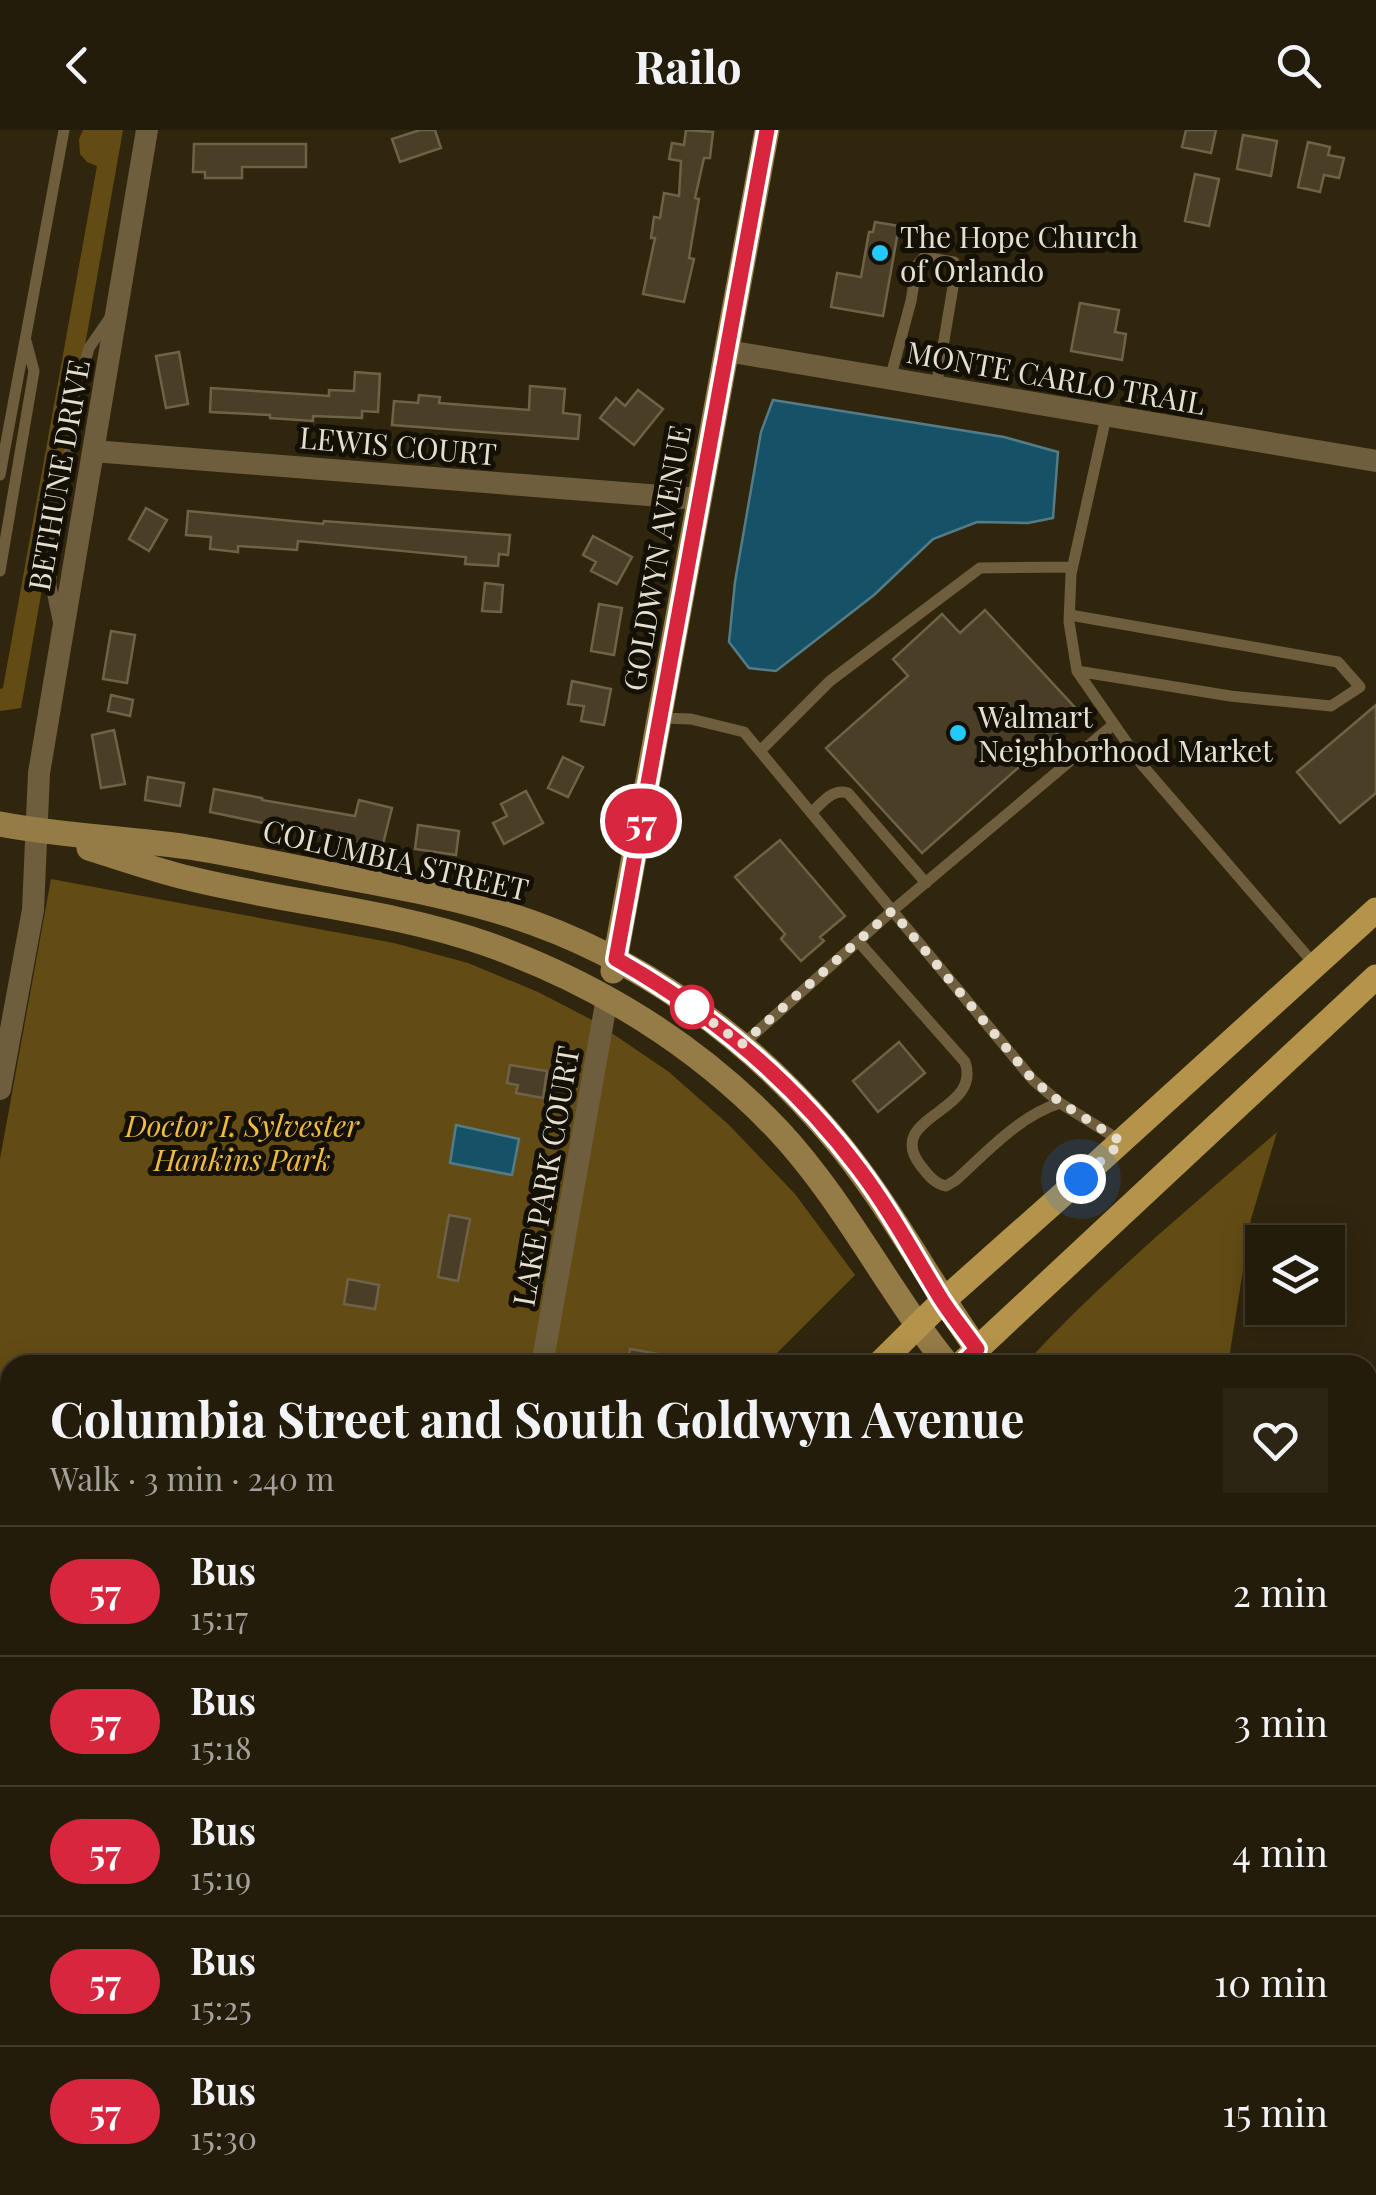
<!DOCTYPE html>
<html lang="en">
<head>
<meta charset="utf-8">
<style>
	:root { --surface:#241c0a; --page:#2c2513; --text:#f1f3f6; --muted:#a3a19c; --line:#413a2b }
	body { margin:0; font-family:"Playfair Display",serif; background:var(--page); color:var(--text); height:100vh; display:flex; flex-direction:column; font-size:38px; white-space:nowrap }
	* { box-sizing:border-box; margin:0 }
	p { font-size:32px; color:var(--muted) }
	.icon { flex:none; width:55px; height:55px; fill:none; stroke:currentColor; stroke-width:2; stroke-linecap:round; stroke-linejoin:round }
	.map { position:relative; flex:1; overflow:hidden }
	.side { position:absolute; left:0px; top:1225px; width:1378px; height:840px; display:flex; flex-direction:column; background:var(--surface); border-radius:30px 30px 0 0; box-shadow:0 5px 25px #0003,0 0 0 2px var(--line) }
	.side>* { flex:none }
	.badge { padding:0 20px; border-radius:32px; font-size:35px; line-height:65px }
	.buttons { position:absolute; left:1245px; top:1095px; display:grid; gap:20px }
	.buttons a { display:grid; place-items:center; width:100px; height:100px; border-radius:0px; background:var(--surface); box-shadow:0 5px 25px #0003,0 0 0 2px var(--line); font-size:50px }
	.you { position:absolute; width:50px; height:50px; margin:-25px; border:8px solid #fff; border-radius:50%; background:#1a73e8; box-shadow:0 0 0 15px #1a73e833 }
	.map>.badge { position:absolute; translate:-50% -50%; box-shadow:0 0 0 5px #fff }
	.round { display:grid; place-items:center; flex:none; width:105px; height:105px; border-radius:0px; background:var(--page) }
	.summary { display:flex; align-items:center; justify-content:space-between; height:170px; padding:0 50px }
	h1 { font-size:48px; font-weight:700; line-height:75px }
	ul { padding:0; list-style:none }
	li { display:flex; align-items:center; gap:30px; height:130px; padding:0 50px; border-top:2px solid var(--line) }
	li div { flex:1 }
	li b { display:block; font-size:38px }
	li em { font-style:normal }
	li .badge { min-width:110px; font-weight:700; text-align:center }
	header { display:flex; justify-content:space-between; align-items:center; height:130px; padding:0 50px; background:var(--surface); font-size:45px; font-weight:700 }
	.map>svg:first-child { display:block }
	.green { fill:#634c14 }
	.water { fill:#155267; stroke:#547c87; stroke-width:2.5 }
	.building { fill:#4a3e27; stroke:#6e6249; stroke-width:2.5 }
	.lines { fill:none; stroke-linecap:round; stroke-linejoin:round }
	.lane { stroke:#6e5e3d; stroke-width:11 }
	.street { stroke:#6e5e3d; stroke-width:22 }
	.secondary { stroke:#957c46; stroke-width:25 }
	.primary { stroke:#b4934b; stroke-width:25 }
	.line-casing { stroke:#fff; stroke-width:22 }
	.line { stroke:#d7263d; stroke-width:15 }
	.walk { stroke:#e6dfd1; stroke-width:10; stroke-dasharray:0 18 }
	.poi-dot { fill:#22c9fd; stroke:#141006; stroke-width:4 }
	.stop-dot { fill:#fff; stroke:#d7263d; stroke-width:5 }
	.labels { text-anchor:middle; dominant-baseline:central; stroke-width:10; stroke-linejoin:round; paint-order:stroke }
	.poi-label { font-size:30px; fill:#e6dfd1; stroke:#141006; text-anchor:start }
	.street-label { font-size:30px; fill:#e6dfd1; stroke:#141006 }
	.park-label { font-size:30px; font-style:italic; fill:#eebb40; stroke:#141006 }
</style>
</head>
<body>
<header><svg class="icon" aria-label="back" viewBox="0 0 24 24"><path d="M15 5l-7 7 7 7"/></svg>Railo<svg class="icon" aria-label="search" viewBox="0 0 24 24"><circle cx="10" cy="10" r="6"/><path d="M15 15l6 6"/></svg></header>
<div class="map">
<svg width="1376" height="2065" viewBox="0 0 1376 2065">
	<rect width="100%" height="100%" fill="#30260e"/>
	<!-- green -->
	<path class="green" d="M83 0H123L21 578 0 581V559L3 558 97 36 87 32 80 24 79 9Z
		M51 749 394 813 468 833 538 862 594 891 669 942 729 995 795 1064 855 1145 765 1235H10V1338L0 1336V1029Z
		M1277 1002 1251 1089 1228 1235H1024C1101 1151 1191 1077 1277 1002Z
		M1368 1516 1376 1521V1589L1368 1598Z"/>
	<!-- water -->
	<path class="water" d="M773 270 1004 307 1058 322 1053 388 1028 393 977 392 933 409 874 465 776 541 749 538 729 512 735 452 761 302Z
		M456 995 519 1009 512 1045 450 1033Z
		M1376 1589V2065H907L911 2055H1368V1598Z"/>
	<!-- building -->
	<path class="building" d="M420 0H435L441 18 400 32 392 9Z
		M686 0 713 2 710 28H704L695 68 699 69 689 128 694 129 684 172 643 164 655 108H651L654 87 660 88 664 63 679 66 681 31 669 29 672 13 684 15Z
		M1186 0H1216L1211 23 1182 17Z
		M1243 5 1277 11 1271 46 1237 39Z
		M1308 12 1330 17 1328 25 1344 28 1339 48 1324 45 1320 62 1298 57Z
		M194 14H306V37H242V48H205V42H193Z
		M1195 44 1219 49 1209 96 1185 91Z
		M875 92 899 96 883 186 831 177 837 143 861 147 869 102H873Z
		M1080 173 1119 180 1115 202 1126 204 1122 230 1071 221Z
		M179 222 188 274 166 278 156 226Z
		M355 242 380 244 378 282 362 281V288L313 286V291L270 288V285L210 282 211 258 329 266V260L354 261Z
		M530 256 565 259 563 283 580 285 578 309 392 295 394 271 418 273 419 265 440 267 439 273 529 280Z
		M638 260 663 279 634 315 600 288 616 268 625 276Z
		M146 378 167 390 149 421 129 409Z
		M188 381 323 394 324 391 510 405 508 425 499 424 498 436 465 434 466 427 298 411 297 420 238 416V422L210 419 211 407 186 405Z
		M593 406 632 427 617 454 591 441 596 432 583 425Z
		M485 453 503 455 501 482 482 481Z
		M599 474 622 478 614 525 591 521Z
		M985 480 1080 583 922 723 826 618 908 546 893 529 942 484 960 503Z
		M111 501 135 505 127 553 103 549Z
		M572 551 611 559 604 595 581 591 584 576 568 574Z
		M111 565 133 570 130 586 108 581Z
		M1376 575V663L1340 693 1297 642Z
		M114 600 125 654 101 658 92 605Z
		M563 627 583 637 568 667 548 658Z
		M148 647 184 653 180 676 145 670Z
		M214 659 262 668V670L355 686 359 670 392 678 382 718 210 682Z
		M526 661 543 693 504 714 493 693 507 686 501 674Z
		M418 695 459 701 456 725 415 719Z
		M780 710 845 786 820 807 824 811 801 831 781 809 785 804 735 747Z
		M899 912 925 943 878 982 853 951Z
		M510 935 547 941 543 968 516 963 518 955 507 953Z
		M449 1085 470 1089 458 1151 438 1147Z
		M348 1149 379 1155 375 1179 344 1174Z
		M630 1219 675 1227V1235H628Z"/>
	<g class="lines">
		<!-- lane -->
		<path class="lane" d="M890 249 911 171 917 135 924 127 954 132 956 139 936 258
			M1106 287 1071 444 1069 492 1077 541 1143 636 1315 835
			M0 345 64 0
			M0 441 34 241 26 211
			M1070 485 1338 532 1360 557 1331 576 1230 566 1077 541
			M58 490 51 456V433L84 236 89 218 109 189
			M660 588 691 589 744 602 1033 950 1060 973 1121 1011
			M760 621 830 551 980 438 1072 437
			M811 683C822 673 832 658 848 663L926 753
			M858 811 965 932C983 983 882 986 921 1036 928 1045 935 1054 946 1056L956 1050C987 1022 1019 986 1060 973
			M742 915 892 781 1114 594"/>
		<!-- street -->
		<path class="street" d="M727 221 1376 331
			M93 321 699 369
			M0 959 33 780 39 643 147 0
			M542 1235 607 868
			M1368 1338 1376 1332
			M0 1536 10 1538
			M0 1861 10 1862
			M363 2065 364 2055"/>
		<!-- secondary -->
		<path class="secondary" d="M0 694C62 706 125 708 188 717 235 724 282 735 329 744 391 756 453 766 513 786 636 826 744 903 828 1001 886 1068 926 1147 977 1219
			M89 718C117 727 146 737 176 745 278 772 387 779 487 814 597 853 699 916 779 1001 845 1072 887 1160 948 1235
			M613 841 767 0"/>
		<!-- primary -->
		<path class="primary" d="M878 1235 943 1171 1060 1067 1376 780
			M960 1235 1376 847
			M450 2065 452 2055
			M508 2065 510 2055"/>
	</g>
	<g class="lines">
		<!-- line casing -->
		<g class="line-casing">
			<path id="line" d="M767 0 616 829C710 882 794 952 859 1039 890 1080 914 1125 941 1169 952 1186 965 1202 977 1219L961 1235"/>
		</g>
		<!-- line -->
		<use href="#line" class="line"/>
		<!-- walk -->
		<path class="walk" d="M692 877 681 869 742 914 892 781 1033 950 1060 972 1122 1012 1081 1049"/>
	</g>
	<!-- markers -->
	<g class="poi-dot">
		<circle cx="880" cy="123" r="10"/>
		<circle cx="958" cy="603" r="10"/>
	</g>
	<circle class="stop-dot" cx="692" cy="877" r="20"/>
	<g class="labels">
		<!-- poi labels -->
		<g class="poi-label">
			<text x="900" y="106">The Hope Church<tspan x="900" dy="34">of Orlando</tspan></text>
			<text x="978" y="586">Walmart<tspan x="978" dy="34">Neighborhood Market</tspan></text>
		</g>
		<!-- street labels -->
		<g class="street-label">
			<text transform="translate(1056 247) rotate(10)">MONTE CARLO TRAIL</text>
			<text transform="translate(398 315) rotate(5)">LEWIS COURT</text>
			<text transform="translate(58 345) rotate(-80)">BETHUNE DRIVE</text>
			<text transform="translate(656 428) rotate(-80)">GOLDWYN AVENUE</text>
			<text transform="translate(396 729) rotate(13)">COLUMBIA STREET</text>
			<text transform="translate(545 1046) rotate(-80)">LAKE PARK COURT</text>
		</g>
		<!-- park labels -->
		<g class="park-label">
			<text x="242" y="995">Doctor I. Sylvester<tspan x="242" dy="34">Hankins Park</tspan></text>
		</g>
	</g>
</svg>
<div class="buttons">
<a><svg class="icon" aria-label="layers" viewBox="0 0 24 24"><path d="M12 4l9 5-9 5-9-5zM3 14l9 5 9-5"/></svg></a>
</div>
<div class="you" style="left:1081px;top:1049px"></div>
<b class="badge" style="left:641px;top:691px;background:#d7263d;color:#fff">57</b>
<section class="side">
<div class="summary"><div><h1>Columbia Street and South Goldwyn Avenue</h1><p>Walk · 3 min · 240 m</p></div><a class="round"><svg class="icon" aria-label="heart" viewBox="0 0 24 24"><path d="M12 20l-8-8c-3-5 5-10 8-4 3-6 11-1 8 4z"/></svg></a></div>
<ul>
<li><span class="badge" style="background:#d7263d;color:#fff">57</span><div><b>Bus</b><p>15:17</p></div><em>2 min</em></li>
<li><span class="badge" style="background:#d7263d;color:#fff">57</span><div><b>Bus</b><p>15:18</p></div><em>3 min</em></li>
<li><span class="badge" style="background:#d7263d;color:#fff">57</span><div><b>Bus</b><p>15:19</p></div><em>4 min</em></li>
<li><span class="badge" style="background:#d7263d;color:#fff">57</span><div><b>Bus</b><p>15:25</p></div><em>10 min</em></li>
<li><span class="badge" style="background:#d7263d;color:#fff">57</span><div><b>Bus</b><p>15:30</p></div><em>15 min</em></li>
</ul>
</section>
</div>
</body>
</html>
